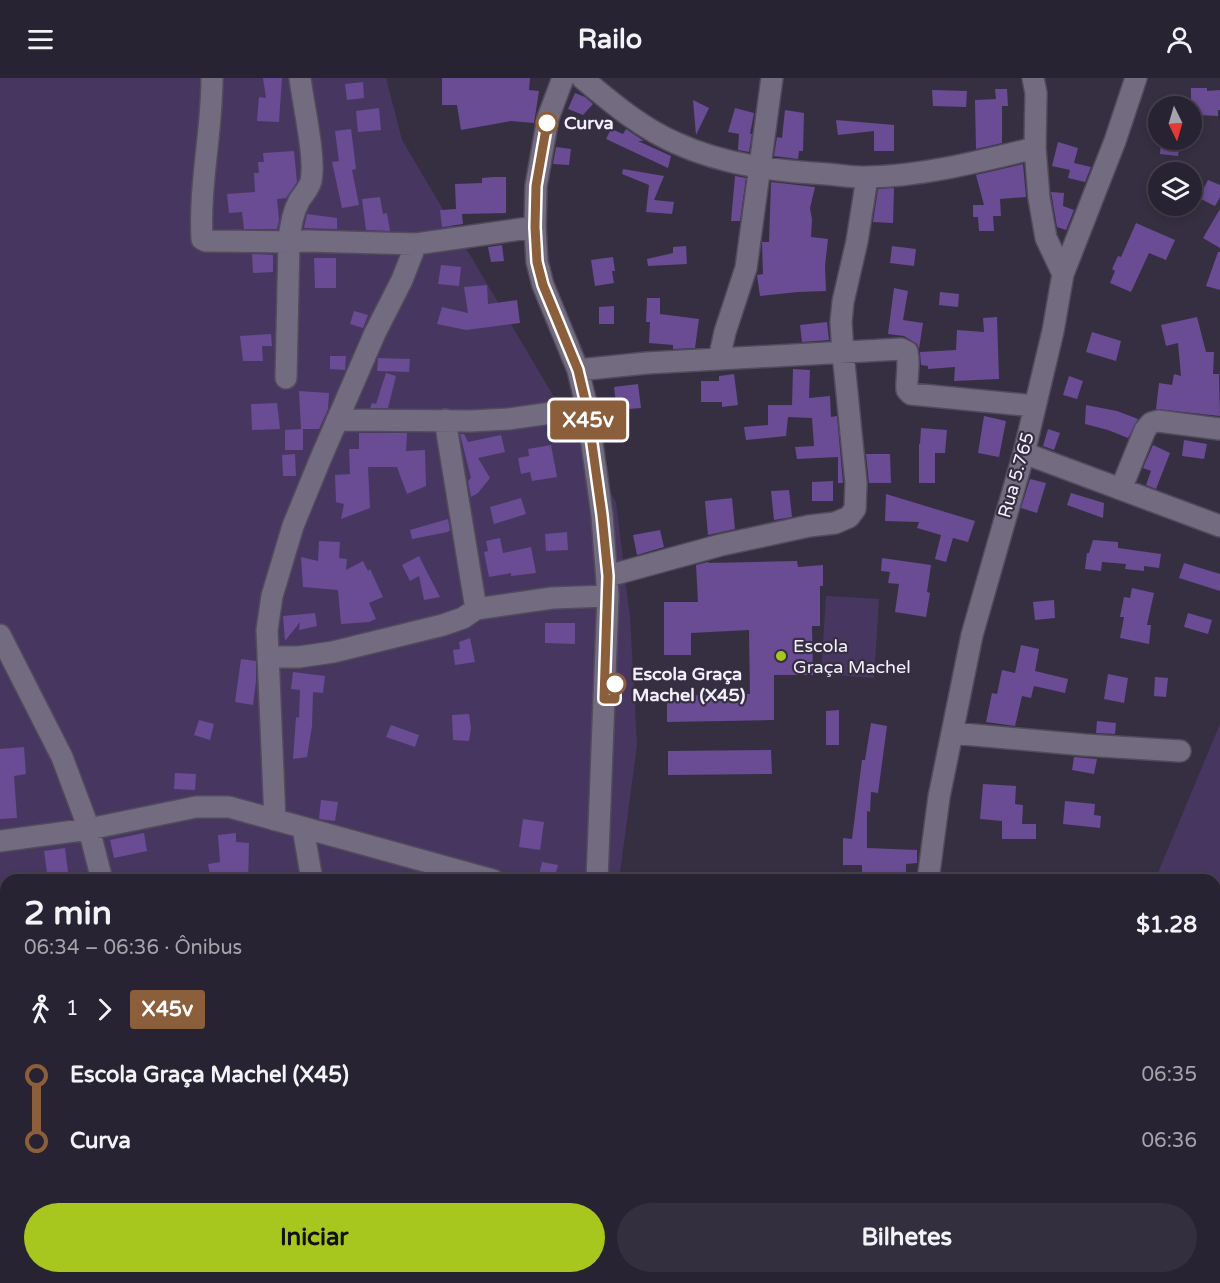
<!DOCTYPE html>
<html lang="pt">
<head>
<meta charset="utf-8">
<style>
	:root { --surface:#282332; --page:#342f3e; --text:#f1f3f6; --muted:#a5a4ac; --line:#44404d; --accent:#a7c71e }
	body { margin:0; font-family:"Varela Round",sans-serif; background:var(--page); color:var(--text); height:100vh; display:flex; flex-direction:column; font-size:22px; white-space:nowrap }
	* { box-sizing:border-box; margin:0 }
	p { font-size:20px; color:var(--muted) }
	.icon { flex:none; width:33px; height:33px; fill:none; stroke:currentColor; stroke-width:2; stroke-linecap:round; stroke-linejoin:round }
	.map { position:relative; flex:1; overflow:hidden }
	.side { position:absolute; left:0px; top:796px; width:1221px; height:410px; display:flex; flex-direction:column; background:var(--surface); border-radius:18px 18px 0 0; box-shadow:0 3px 9px #0003,0 0 0 2px var(--line) }
	.side>* { flex:none }
	.badge { padding:0 12px; border-radius:4px; font-size:21px; line-height:39px }
	.needle { width:39px; rotate:175deg }
	.controls { position:absolute; left:1148px; top:18px; display:grid; gap:12px }
	.controls a { display:grid; place-items:center; width:54px; height:54px; border-radius:50%; background:var(--surface); box-shadow:0 3px 9px #0003,0 0 0 2px var(--line); font-size:30px }
	.map>.badge { position:absolute; translate:-50% -50%; box-shadow:0 0 0 3px #fff }
	.legs { display:flex; align-items:center; gap:9px; height:66px; padding:0 24px; font-size:20px }
	.legs p { margin-inline-start:auto }
	.overview { display:flex; align-items:center; justify-content:space-between; height:102px; padding:0 24px }
	h1 { font-size:33px; font-weight:700; line-height:45px }
	.primary-button { display:flex; gap:12px; margin-top:auto; padding:12px 24px }
	.primary-button a { flex:1; height:69px; border-radius:36px; background:var(--accent); color:#111; font-size:24px; font-weight:700; line-height:69px; text-align:center }
	.primary-button a+a { background:var(--page); color:var(--text) }
	ul { padding:0 24px; list-style:none }
	li { display:flex; align-items:center; gap:21px; height:66px; font-size:22px }
	li i { display:grid; place-items:center; width:9px; height:100%; margin:0 8px; background:currentColor }
	li i::after { content:''; width:15px; height:15px; margin:-8px; border:4px solid; border-radius:50%; background:var(--surface) }
	li p { margin-inline-start:auto }
	li:first-child i { background:linear-gradient(#0000 50%,currentColor 0) }
	li:last-child i { background:linear-gradient(currentColor 50%,#0000 0) }
	header { display:flex; justify-content:space-between; align-items:center; height:78px; padding:0 24px; background:var(--surface); font-size:27px; font-weight:700 }
	.map>svg:first-child { display:block }
	.green { fill:#473760 }
	.building { fill:#694c94 }
	.lines { fill:none; stroke-linecap:round; stroke-linejoin:round }
	.minor-casing { stroke:#514b5c; stroke-width:24 }
	.minor { stroke:#736c81; stroke-width:21 }
	.line-1-casing { stroke:#fff; stroke-width:14 }
	.line-1 { stroke:#8b5e3c; stroke-width:9 }
	.stop-1-dot { fill:#fff; stroke:#8b5e3c; stroke-width:3 }
	.poi-dot { fill:#a7c71e; stroke:#362f42; stroke-width:2 }
	.labels { text-anchor:middle; dominant-baseline:central; stroke-width:4.5; stroke-linejoin:round; paint-order:stroke }
	.stop-label { font-size:18px; font-weight:bold; fill:#f4effc; stroke:#362f42; text-anchor:start }
	.street-label { font-size:18px; fill:#f4effc; stroke:#362f42 }
	.poi-label { font-size:18px; fill:#f4effc; stroke:#362f42; text-anchor:start }
</style>
</head>
<body>
<header><svg class="icon" aria-label="menu" viewBox="0 0 24 24"><path d="M4 6h16M4 12h16M4 18h16"/></svg>Railo<svg class="icon" aria-label="person" viewBox="0 0 24 24"><circle cx="12" cy="8" r="4"/><path d="M4 21q1-7 8-7t8 7"/></svg></header>
<div class="map">
<svg width="1220" height="1205" viewBox="0 0 1220 1205">
	<rect width="100%" height="100%" fill="#362f42"/>
	<!-- green -->
	<path class="green" d="M0 0H386L402 62 616 424 630 540 637 667 619 802H6V1200H468L471 1205H0Z
		M826 518 879 521 874 600 821 596Z
		M1220 646V1185L1215 1183V802H1155Z"/>
	<!-- building -->
	<path class="building" d="M263 0H282L279 44 257 43 259 19 266 20Z
		M442 0H530L529 12 539 13 534 45 511 43 461 52 457 27H442Z
		M363 4 364 20 347 22 345 6Z
		M1191 10H1207V13L1220 12V32H1218V38L1199 37 1200 30H1191Z
		M995 11H1007L1008 28H1002V65L976 71 975 22 996 21Z
		M932 12 967 13 966 29 933 28Z
		M575 15 585 19 593 26 583 37 568 31Z
		M693 22 709 30 696 57Z
		M379 30 381 52 358 54 356 33Z
		M735 30 754 35 750 56H752L749 74 738 72 739 56 728 54Z
		M785 32 804 35 803 73H799L798 81 774 78 777 59 782 60Z
		M836 42 894 47V73H874V53L838 57Z
		M351 51 356 91 352 92 359 127 342 130 332 84 339 83 335 53Z
		M611 51 623 56 626 51 644 63H638L671 78 668 90 606 61Z
		M1161 62H1180L1178 78 1160 76Z
		M1058 64 1078 70 1074 85 1091 89 1085 104 1068 100 1070 92 1052 88Z
		M556 69 571 71 569 87 553 86Z
		M294 73 297 104 286 120 277 121 279 142 277 151H244L242 134 229 135 227 116 255 114 254 95H259L258 84H264L263 75Z
		M1023 86 1026 119 1000 121 1001 138H993L994 153H979L978 139H973V127H984L976 97Z
		M623 91 664 98 654 122 674 124 672 136 646 134 649 107 622 96Z
		M735 98 746 100 740 143H731Z
		M493 99H506V135L462 136 463 146 442 149 440 132 456 131 455 106 482 105V100Z
		M1208 102 1220 107V119L1215 128 1199 120Z
		M771 104 815 109 810 130 812 142 811 159 828 161 825 188 826 213 798 214 760 218 757 197 763 196 762 164H769Z
		M893 110 894 111 893 145 873 144 878 111Z
		M1051 114 1064 115 1063 128 1074 132 1066 152 1057 149Z
		M380 119 383 136 387 135 390 153 366 152 362 121Z
		M1220 131V170L1203 160Z
		M307 136 337 140V151L304 150Z
		M1136 145 1175 162 1166 182 1149 175 1131 214 1110 205 1115 193 1112 191 1118 178 1121 179Z
		M502 167 504 183 491 184 488 169Z
		M686 168 687 186 648 188 647 181 673 175V169Z
		M892 168 916 171 914 188 890 185Z
		M1218 174H1220V212L1206 208Z
		M252 176 273 177V194L253 195Z
		M613 179 615 193H612L614 205 595 208 591 182Z
		M314 180H336V210H315Z
		M441 187 461 189 459 208 438 206Z
		M487 207 488 226 517 222 520 245 466 252 437 246 442 229 468 235 464 209Z
		M894 210 908 213 903 242 923 245 919 271 917 266 904 258 888 256Z
		M940 214 959 216 958 229 939 227Z
		M647 220H660V236L699 241 695 270 673 271V267L649 265 650 244H646Z
		M614 228V246H599V229Z
		M354 233 368 237 363 250 350 246Z
		M997 239 999 301 954 303 955 289 928 291V288L921 287 920 274 956 272 957 252 984 254 983 240Z
		M1197 239 1206 274H1214L1213 296H1219L1220 338 1156 331 1159 305 1172 307 1174 296 1181 298 1178 265 1166 268 1161 247Z
		M827 244 829 262 802 264 800 247Z
		M1092 254 1121 263 1116 283 1086 274Z
		M271 256 272 268H262L263 283H243L240 258Z
		M330 278H346L345 292 330 291Z
		M378 280 410 281 409 294 377 293Z
		M793 291 810 292 809 320 830 318 831 339 837 338 843 405H838V379L797 381 795 369 814 368 812 340 788 339 786 358 746 362 744 349 768 347V327H792Z
		M386 295 396 298 388 330H370L372 325 376 326Z
		M734 296 738 327 722 329V324H701V303H719V298Z
		M1069 298 1083 303 1077 321 1063 317Z
		M638 306 641 330 617 332 614 309Z
		M299 313 329 315 328 331 319 351H303V372H285V352L301 351Z
		M277 325 280 351 252 352 251 326Z
		M1086 327 1117 333 1138 341 1128 360 1108 352 1085 346Z
		M984 338 1006 343 999 379 978 375Z
		M921 350 947 352 945 375H935V405H919V366H920Z
		M1048 351 1060 355 1054 372 1043 368Z
		M359 355H407L406 373 425 372 426 408 407 416 397 389H368L370 430 341 441 344 426 336 424 335 397 350 396 349 371H359Z
		M460 356H464L468 364 501 357 505 374 478 380 490 400 478 415 471 419 468 403 471 400Z
		M1184 362 1207 366 1204 381 1182 378Z
		M551 367 557 399 532 403 530 394 521 396 518 380 529 378 528 371Z
		M1153 367 1170 375 1156 411 1146 407 1151 393 1143 390Z
		M295 376 296 398H283L282 377Z
		M866 376H890L891 405H869Z
		M1030 401 1046 405 1037 435 1021 430Z
		M833 403V423H812V404Z
		M789 412 792 439 774 442 771 413Z
		M1071 415 1104 425 1103 440 1067 427Z
		M886 416 975 443 968 464 953 460 946 484 935 481 941 457 917 450 919 444 885 443Z
		M521 420 526 436 494 446 490 429Z
		M732 420 735 451 708 457 705 423Z
		M448 441 450 452 448 454 412 461 410 452Z
		M660 452 664 469 637 477 633 457Z
		M567 454 568 472 546 473 545 456Z
		M500 460 503 475 531 469 536 495 511 498V495L489 499 484 474 488 473 486 463Z
		M1093 462 1118 464V470L1161 476 1159 490 1144 488V493L1125 491 1126 486 1102 484 1101 493 1085 491 1087 475H1089Z
		M319 463 340 464 339 480 347 481 346 492 363 483 368 493 370 491 383 519 369 525 376 541 369 544 341 546 338 512 303 509 301 479 318 483Z
		M419 478 427 494 440 519 424 522 419 498 410 503 402 487Z
		M882 480 931 487 927 514 930 515 926 539 895 534 899 506 888 505 890 494 881 493Z
		M797 483 798 489 823 487V508H820V548H812L813 597H774V642L667 644V618L750 616 749 552 691 555V577H664V524H698L696 487 708 484 709 485Z
		M1184 485 1220 496V513L1179 500Z
		M1132 510 1154 515 1147 547H1151L1149 566 1120 560 1124 539H1120L1124 519 1130 520Z
		M1054 522 1055 540 1035 542 1033 524Z
		M315 535 317 548 299 552 300 544 285 563 283 538Z
		M1188 535 1212 542 1208 556 1184 549Z
		M545 545H575V566L545 565Z
		M470 560 475 584 455 587 453 572 460 571 459 564Z
		M1021 567 1039 571 1035 593 1068 601 1065 615 1034 608 1031 620 1022 618 1015 648 986 644 992 615 997 616 1002 592 1015 595Z
		M241 581 256 583V603L253 627 235 624Z
		M293 594 325 598 323 615 313 614 312 648 307 679 293 681 296 639 299 640 300 612 291 611Z
		M1108 596 1128 600 1124 625 1104 621Z
		M1155 599 1168 600 1166 619 1154 618Z
		M839 632V667H826V633Z
		M469 636 471 650 469 663 453 662 452 637Z
		M199 642 214 646 210 662 194 657Z
		M1097 643 1116 645 1115 656 1096 655Z
		M871 645 887 648 878 715 871 714 870 734 867 733V770L917 772V785L906 786V802H862V787H843V760L852 761 862 682H865Z
		M391 647 419 657 415 669 386 659Z
		M24 669 26 696 14 698 17 740 0 741V671Z
		M771 672 772 696 668 697V673Z
		M1074 679 1097 681 1094 696 1072 692Z
		M175 695 196 696 195 712 174 711Z
		M983 706 1016 708 1015 726 1023 727 1022 746H1036V761H1002V743L980 741Z
		M321 722 338 724 335 743 319 741Z
		M1065 723 1095 726 1094 737 1101 738 1100 750 1063 746Z
		M523 741 544 744 540 772 519 769Z
		M144 755 147 773 114 780 110 762Z
		M236 755V764L249 765 248 802H211L208 786 220 784 218 757Z
		M65 770 69 802H48L44 773Z
		M542 784 558 787 554 802H538Z"/>
	<g class="lines">
		<!-- minor casing -->
		<g class="minor-casing">
			<path id="minor" d="M212 0C212 54 199 107 202 161L206 163 289 164C290 149 292 136 299 123 303 116 309 111 311 103 316 80 303 26 300 0
				M563 0 548 40 536 108 535 149 537 184 543 207 578 292 587 330 602 437 608 518 597 802
				M582 0C611 24 641 50 676 65 724 87 776 93 827 96 841 97 855 100 868 99 924 98 981 83 1035 70
				M1033 0 1036 15 1035 70 1039 120 1046 160 1063 196
				M719 281 725 254 746 190 772 0
				M578 292 647 285 901 271 907 274C910 287 906 300 907 312L911 316 1035 328
				M286 300 289 164 306 163 416 166 535 149
				M337 342 471 343 508 341 587 330
				M445 342 476 531
				M1024 375 1220 448
				M1121 411 1145 352 1151 345 1158 343 1220 351
				M608 498 721 467 809 448 835 445 849 439 855 431 856 405 843 275 841 244 843 224 857 163 867 100
				M0 557 62 679 89 751 102 802
				M268 579H299L333 574 443 547 463 540 476 531 552 520 608 518
				M952 655 1085 667 1180 673
				M275 742 267 552 272 518 293 448 320 382 375 255 402 202 416 166
				M303 750 312 802
				M0 763 89 751 196 729H229L493 802
				M928 802 939 719 972 557 1024 375 1053 253 1063 196 1115 63 1136 0
				M161 1200 162 1205
				M385 1200 386 1205
				M887 1200 888 1205
				M1061 1200 1065 1205
				M643 1205 644 1200"/>
		</g>
		<!-- minor -->
		<use href="#minor" class="minor"/>
	</g>
	<g class="lines">
		<!-- line-1 casing -->
		<g class="line-1-casing">
			<path id="line-1" d="M547 45 536 108 535 149 537 184 543 207 578 292 587 330 602 437 608 498 604 621H615V606"/>
		</g>
		<!-- line-1 -->
		<use href="#line-1" class="line-1"/>
	</g>
	<!-- markers -->
	<g class="stop-1-dot">
		<circle cx="547" cy="45" r="10"/>
		<circle cx="615" cy="606" r="10"/>
	</g>
	<circle class="poi-dot" cx="781" cy="578" r="6"/>
	<g class="labels">
		<!-- stop labels -->
		<g class="stop-label">
			<text x="564" y="45">Curva</text>
			<text x="632" y="596">Escola Graça<tspan x="632" dy="21">Machel (X45)</tspan></text>
		</g>
		<!-- street labels -->
		<g class="street-label">
			<text transform="translate(1016 397) rotate(-74)">Rua 5.765</text>
		</g>
		<!-- poi labels -->
		<g class="poi-label">
			<text x="793" y="568">Escola<tspan x="793" dy="21">Graça Machel</tspan></text>
		</g>
	</g>
</svg>
<div class="controls">
<a><svg class="needle" viewBox="-14 -14 28 28"><path d="M0-13l5 13h-10z" fill="#e53935"/><path d="M0 13l5-13h-10z" fill="#a5a4ac"/></svg></a>
<a><svg class="icon" aria-label="layers" viewBox="0 0 24 24"><path d="M12 4l9 5-9 5-9-5zM3 14l9 5 9-5"/></svg></a>
</div>
<b class="badge" style="left:588px;top:342px;background:#8b5e3c;color:#fff">X45v</b>
<section class="side">
<div class="overview"><div><h1>2 min</h1><p>06:34 – 06:36 · Ônibus</p></div><b>$1.28</b></div>
<div class="legs"><svg class="icon" aria-label="walk" viewBox="0 0 24 24"><circle cx="13" cy="4" r="2"/><path d="M13 8l-2 6 4 7M11 14l-3 7M7 12l3-4h3l4 4"/></svg>1<svg class="icon" aria-label="forward" viewBox="0 0 24 24"><path d="M9 5l7 7-7 7"/></svg><b class="badge" style="background:#8b5e3c;color:#fff">X45v</b></div>
<ul>
<li><i style="color:#8b5e3c"></i><b>Escola Graça Machel (X45)</b><p>06:35</p></li>
<li><i style="color:#8b5e3c"></i><b>Curva</b><p>06:36</p></li>
</ul>
<div class="primary-button"><a>Iniciar</a><a>Bilhetes</a></div>
</section>
</div>
</body>
</html>
